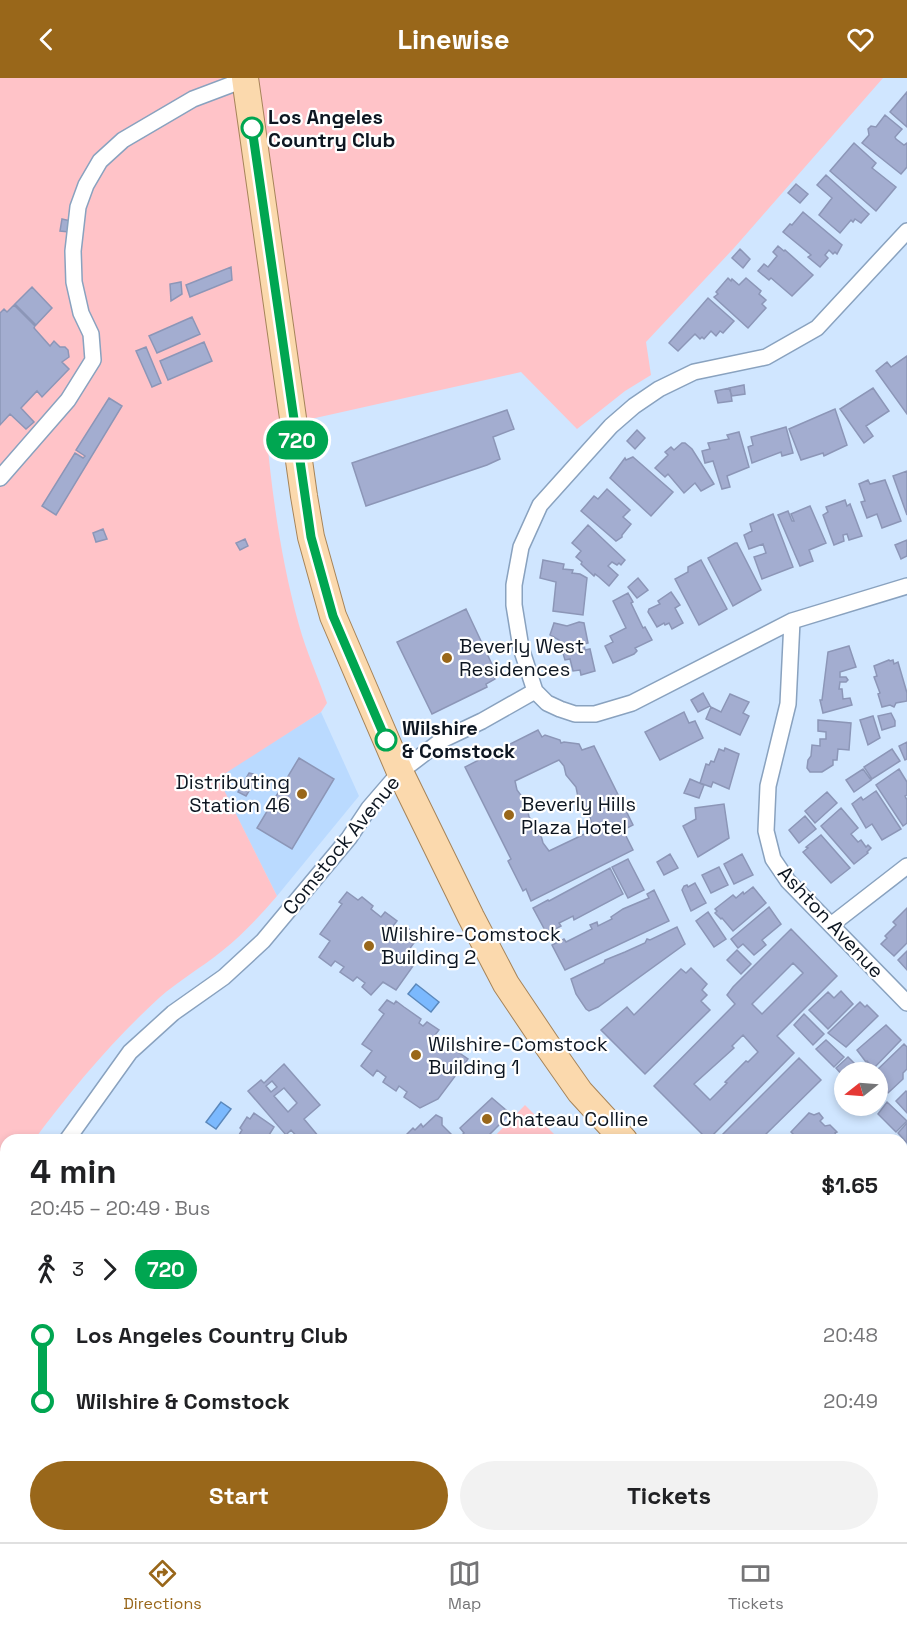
<!DOCTYPE html>
<html lang="en">
<head>
<meta charset="utf-8">
<style>
	:root { --surface:#fff; --page:#f2f2f2; --text:#202124; --muted:#757577; --line:#e0e0e0; --accent:#99671a }
	body { margin:0; font-family:"Space Grotesk",sans-serif; background:var(--page); color:var(--text); height:100vh; display:flex; flex-direction:column; font-size:22px; white-space:nowrap }
	* { box-sizing:border-box; margin:0 }
	p { font-size:20px; color:var(--muted) }
	.icon { flex:none; width:33px; height:33px; fill:none; stroke:currentColor; stroke-width:2; stroke-linecap:round; stroke-linejoin:round }
	.map { position:relative; flex:1; overflow:hidden }
	.side { position:absolute; left:0px; top:1056px; width:908px; height:408px; display:flex; flex-direction:column; background:var(--surface); border-radius:18px 18px 0 0; box-shadow:0 3px 9px #0003 }
	.side>* { flex:none }
	.badge { padding:0 12px; border-radius:20px; font-size:21px; line-height:39px }
	.needle { width:39px; rotate:253deg }
	.controls { position:absolute; left:834px; top:984px; display:grid; gap:12px }
	.controls a { display:grid; place-items:center; width:54px; height:54px; border-radius:50%; background:var(--surface); box-shadow:0 3px 9px #0003; font-size:30px }
	.map>.badge { position:absolute; translate:-50% -50%; box-shadow:0 0 0 3px #fff }
	.legs { display:flex; align-items:center; gap:9px; height:66px; padding:0 30px; font-size:20px }
	.legs p { margin-inline-start:auto }
	.head { display:flex; align-items:center; justify-content:space-between; height:102px; padding:0 30px }
	h1 { font-size:33px; font-weight:600; line-height:45px }
	.cta { display:flex; gap:12px; margin-top:auto; padding:12px 30px }
	.cta a { flex:1; height:69px; border-radius:36px; background:var(--accent); color:#fff; font-size:24px; font-weight:600; line-height:69px; text-align:center }
	.cta a+a { background:var(--page); color:var(--text) }
	ul { padding:0 30px; list-style:none }
	li { display:flex; align-items:center; gap:21px; height:66px; font-size:22px }
	li i { display:grid; place-items:center; width:9px; height:100%; margin:0 8px; background:currentColor }
	li i::after { content:''; width:15px; height:15px; margin:-8px; border:4px solid; border-radius:50%; background:var(--surface) }
	li p { margin-inline-start:auto }
	li:first-child i { background:linear-gradient(#0000 50%,currentColor 0) }
	li:last-child i { background:linear-gradient(currentColor 50%,#0000 0) }
	header { display:flex; justify-content:space-between; align-items:center; height:78px; padding:0 30px; background:var(--accent); color:#fff; font-size:27px; font-weight:600 }
	.menu { display:flex; justify-content:space-around; align-items:center; height:84px; border-top:2px solid var(--line); background:var(--surface); font-size:16px; color:var(--muted) }
	.menu a { display:grid; justify-items:center; gap:3px }
	.menu .selected { color:var(--accent) }
	.map>svg:first-child { display:block }
	.built { fill:#badaff }
	.green { fill:#ffc3c8 }
	.water { fill:#7bb9fe; stroke:#5a88bc; stroke-width:1.5 }
	.building { fill:#a3add0; stroke:#8c96b7; stroke-width:1.5; fill-rule:evenodd }
	.lines { fill:none; stroke-linecap:round; stroke-linejoin:round }
	.street-casing { stroke:#89a2bf; stroke-width:18 }
	.secondary-casing { stroke:#89a2bf; stroke-width:26 }
	.primary-casing { stroke:#a68459; stroke-width:28 }
	.street { stroke:#fff; stroke-width:15 }
	.secondary { stroke:#fff; stroke-width:22 }
	.primary { stroke:#fbd9ad; stroke-width:26 }
	.line-1-casing { stroke:#fff; stroke-width:14 }
	.line-1 { stroke:#00a651; stroke-width:9 }
	.stop-1-dot { fill:#fff; stroke:#00a651; stroke-width:3 }
	.poi-dot { fill:#99671a; stroke:#fff; stroke-width:2 }
	.labels { text-anchor:middle; dominant-baseline:central; stroke-width:4.5; stroke-linejoin:round; paint-order:stroke }
	.stop-label { font-size:20px; font-weight:bold; fill:#0d1621; stroke:#fff; text-anchor:start }
	.poi-label { font-size:20px; fill:#0d1621; stroke:#fff; text-anchor:start }
	.street-label { font-size:20px; fill:#0d1621; stroke:#fff }
</style>
</head>
<body>
<header><svg class="icon" aria-label="back" viewBox="0 0 24 24"><path d="M15 5l-7 7 7 7"/></svg>Linewise<svg class="icon" aria-label="heart" viewBox="0 0 24 24"><path d="M12 20l-8-8c-3-5 5-10 8-4 3-6 11-1 8 4z"/></svg></header>
<div class="map">
<svg width="907" height="1464" viewBox="0 0 907 1464">
	<rect width="100%" height="100%" fill="#d0e6ff"/>
	<!-- built -->
	<path class="built" d="M321 634 359 718 277 818 217 699Z"/>
	<!-- green -->
	<path class="green" d="M0 0H883L734 170 646 264 651 297 625 313 577 351 521 294 266 351C272 417 281 482 299 547 306 573 318 599 327 625L321 634 218 700 277 818C260 838 242 857 222 873 201 890 178 903 159 920 112 963 72 1011 34 1062H6V1100L0 1108Z
		M525 1027 560 1062H491Z"/>
	<!-- water -->
	<path class="water" d="M416 906 439 924 431 934 408 916Z
		M221 1024 231 1031 216 1051 206 1044Z"/>
	<!-- building -->
	<path class="building" d="M907 14V49L890 34Z
		M885 37 902 51 895 59 896 61 904 67 907 65V89L901 96 862 65 869 57 868 51 871 48 876 49Z
		M854 65 876 85 872 90 896 109 876 133 830 93Z
		M826 97 869 136 861 145 855 141 853 144 851 142 840 155 819 137 832 120 817 107Z
		M796 106 808 116 800 125 788 115Z
		M803 134 842 167 837 176 835 174 833 176 829 172 825 177 828 180 820 189 808 179 811 177 783 154 790 146 792 147Z
		M62 141 71 143 69 154 60 153Z
		M778 168 784 173 785 172 813 197 792 218 771 200 769 202 758 193 764 186 768 189 777 178 773 174Z
		M740 171 750 181 743 190 732 180Z
		M231 189 232 202 190 219 186 207Z
		M728 200 731 203 732 201 739 207 746 200 761 213 759 216 766 222 762 226 766 230 748 250 714 219 718 216 716 214Z
		M181 204 182 216 171 223 170 206Z
		M32 209 52 230 36 247 15 226Z
		M708 220 734 243 723 255 720 253 716 258 711 253 704 261 702 259 700 261 695 256 678 273 669 265Z
		M14 227 35 248 34 250 50 268 54 263 60 269H65L68 272 69 279 62 284 69 291 42 319 37 313 21 330 34 344 26 351 10 336 0 347V235L4 231 7 234Z
		M192 239 200 256 157 275 149 258Z
		M204 264 212 283 168 302 160 283Z
		M146 269 161 305 152 309 136 273Z
		M907 278V336L876 293 887 284 891 289Z
		M744 307 745 316 732 318 729 310Z
		M730 310 732 323 718 325 715 313Z
		M873 310 889 333 866 348 873 358 864 365 840 331Z
		M109 320 122 328 56 437 42 428 75 375 83 380 85 378 76 372Z
		M835 331 847 367 824 378 823 375 801 382 789 351Z
		M507 332 514 351 493 359 500 381 487 387 366 428 352 385Z
		M786 349 793 375 782 378 781 374 752 385 748 369 753 367 751 359Z
		M637 352 645 360 635 371 627 363Z
		M739 354 749 389 727 398 730 409 722 411 713 383 705 385 702 373 710 371 708 365 729 361 727 357Z
		M682 365H685L692 371 714 406 701 413 695 405 684 415 668 396 665 399 655 390 668 377 665 374 671 369 674 372Z
		M633 379 673 414 651 438 610 400 625 380 626 382Z
		M907 393V437L893 398Z
		M868 402 870 406 885 402 901 443 882 450 877 436 867 440 861 424 865 423 859 406Z
		M607 411 630 432 623 439 631 446 622 457V459L616 463 581 433 594 418 598 421Z
		M845 422 847 428 850 426 862 458 849 462 847 456 843 457 844 463 834 467 823 437 828 434 826 429Z
		M810 428 826 465 809 472 813 483 800 488 778 437 788 433 792 443H794L791 436Z
		M773 436 793 489 762 501 754 479 766 475 763 466 749 471 744 457 752 453 750 446Z
		M588 447 625 482 621 487 619 485 617 487 612 484 608 488 618 497 609 508 599 499 595 496 594 498 581 486 582 484 576 479 581 473 572 465Z
		M103 451 107 461 96 464 93 455Z
		M245 461 248 468 240 472 236 465Z
		M907 462V478L901 481 895 467Z
		M735 465H737L761 512 733 528 708 480Z
		M543 482 564 486 563 491 573 492 572 495 580 496 587 500 583 537 553 533 556 504 540 500Z
		M701 482 727 531 699 547 675 501 688 494V489Z
		M638 500 648 512 637 520 628 509Z
		M671 514 680 527 675 530 683 545 672 551 669 545 665 547 664 545 657 549 648 534 649 531 660 526 658 523Z
		M628 515 633 524 631 525 643 550 645 549 652 562 635 570 637 573 634 576 613 585 605 568 613 564 610 558 626 550 613 523Z
		M466 531 496 595 493 597 495 601 486 606 487 609 432 636 397 564Z
		M579 544 584 545 588 565 584 566 585 572 590 571 595 593 581 597 580 592 573 593 570 581 565 582 559 562 550 557 554 545 567 548Z
		M849 568 856 589 840 594V599H846L848 602 846 604H840L839 611H842L843 621 850 620 852 627 823 635 820 622H822L828 574Z
		M889 582 890 583 893 582 894 586 898 584 907 615V623L896 625 894 629 890 627 882 629 878 616 880 615 874 599 877 598 874 588Z
		M703 615 710 628 698 634 691 622Z
		M730 616 749 624 743 635 749 638 740 657 706 641 711 629 721 634Z
		M684 634 689 645 695 643 703 660 660 682 645 654Z
		M891 635 895 643V648L882 652 878 638Z
		M873 638 880 660 868 667 860 642Z
		M818 642 851 645 849 672 838 671 837 682H833V687L822 694H810L807 690 808 682 811 678 812 667 820 668V661H826V654L818 653Z
		M538 652 542 659 545 657 560 662 561 665 564 664 579 666 582 672 594 668 633 747 623 752 633 772 531 823 526 811 523 813 508 783 511 781 465 689ZM559 682 564 688 566 697 576 709 579 724 589 735 593 752 549 773 543 765 539 750 529 739 526 724 517 712 515 703Z
		M907 664V681L905 682 899 668Z
		M725 670 739 676 729 711 713 704 711 709 700 705 706 686 709 687 711 683 714 684 719 671 724 673Z
		M892 671 900 683 872 701 864 689Z
		M299 680 334 701 292 771 257 750Z
		M863 691 871 702 854 714 846 702Z
		M899 691 907 704V717L905 718 907 722V745L903 748 876 707Z
		M249 695 253 696 254 699 255 697 257 700 246 718 238 714Z
		M690 701 704 707 699 720 684 715Z
		M876 713 901 751 882 762 872 746 866 750 852 726 861 719 863 722Z
		M827 714 837 725 815 745 805 733Z
		M724 726 729 760 698 779 683 748 696 741 695 730Z
		M841 730 858 750 851 756 858 764 861 762 866 769 868 767 871 770 867 774 868 775 854 786 821 748Z
		M805 738 816 751 799 765 789 752Z
		M821 757 850 790 831 805 803 774 808 770 806 769Z
		M670 776 678 790 664 797 657 784Z
		M742 776 753 797 734 806 724 786Z
		M628 781 644 812 628 820 612 789Z
		M719 789 728 807 711 815 702 797Z
		M610 790 623 816 574 842 573 838 559 845 561 848 547 856 533 830 548 822 549 823Z
		M695 805 706 825 691 833 682 812 684 808 687 807 688 809Z
		M753 809 766 825 733 853 722 840 721 841 715 835 717 833 715 831 733 817 736 820 743 814 744 816Z
		M654 812 669 843 565 892 552 867 564 861 566 864 592 851 590 847 597 844 598 848 612 841 611 839 623 831 649 820 647 816Z
		M347 814 358 822 362 819 373 828 371 831 381 839 385 834 397 843 393 848 402 854 406 849 419 858 408 873 418 881 396 912 383 904 371 917 362 909 365 905 357 899 353 903 340 894 344 889 335 883 331 888 319 879 330 863 320 856 342 826 339 824Z
		M769 829 781 846 762 862 766 867 754 877 743 866 738 870 731 861Z
		M907 830V865L894 878 881 866 887 860 885 858 896 847 893 844Z
		M708 834 726 861 714 869 696 843Z
		M677 849 685 866 598 929 589 933 586 931 576 916 571 901 604 885 605 882 625 874 645 865 647 861 650 862Z
		M791 851 837 898 777 958 794 975 708 1062 654 1008 735 926 727 917 733 909ZM793 885 803 895 762 936 752 926ZM743 957 758 974 748 984 746 983 725 1004 727 1005 710 1022 694 1006 734 970 732 968Z
		M737 872 751 886 741 896 727 882Z
		M907 873V892L898 882Z
		M691 890 707 906 702 912 707 917 701 923 710 932 645 996 601 952 627 929 634 937 681 891 686 895Z
		M841 913 853 926 828 951 809 932 828 914 834 920Z
		M387 922 394 926 396 923 404 929 421 941 419 945 423 948 427 944 439 952 435 957 445 964 448 958 462 968 458 974 468 981 438 1021 420 1030 404 1019 407 1014 399 1008 396 1013 383 1004 386 999 377 992 373 998 361 988 372 973 362 966 384 936 379 932Z
		M860 924 865 929 867 927 878 938 846 969 828 955Z
		M804 936 824 956 813 967 794 947Z
		M886 947 901 962 874 990 867 983 866 984 857 972Z
		M826 962 844 979 834 989 816 971Z
		M904 966 907 969V991L903 995V1001L888 1015 878 1003V994H875Z
		M848 979 863 994H844V999L836 990Z
		M799 980 821 1002 760 1062H717Z
		M284 986 320 1027 304 1041 319 1059 316 1062H300L291 1052 286 1057 248 1013 261 1002 264 1005ZM272 1003 277 1009 271 1014 266 1008ZM284 1010 297 1025 288 1034 274 1018Z
		M906 1013 907 1014V1035L896 1023Z
		M492 1020 507 1033 508 1038 484 1062H401L413 1050 415 1052 421 1046 423 1049 436 1037 442 1040V1047L457 1062 464 1055 460 1050Z
		M887 1024 907 1043 896 1054 878 1036Z
		M254 1035 274 1049 266 1062H236L242 1052 240 1050 247 1039 250 1041Z
		M809 1035 814 1037 819 1035 823 1040 820 1043 825 1048 830 1047 837 1054 835 1055 836 1058 839 1062H789L794 1057 791 1054Z
		M907 1045V1065L898 1055Z
		M907 1123V1229L902 1232V1128Z
		M902 1428 907 1434V1464H868L874 1458H902Z
		M77 1458H126L108 1464 107 1461 100 1464H75L74 1459Z
		M179 1458H209L201 1464H180Z
		M355 1458 358 1460 360 1458H394L400 1464H349H352Z
		M587 1458H608L614 1464H581Z
		M805 1458H821L827 1464H799Z"/>
	<g class="lines">
		<!-- street casing -->
		<g class="street-casing">
			<path id="street" d="M907 153 817 250 766 279 694 294 659 311 634 328 611 348 540 427 521 469 514 507V527L521 570 535 613 547 625 560 631 575 636H595L632 625 792 543 907 508
				M0 400 68 322 93 282 91 256 81 235 74 204 73 173 78 129 86 107 100 83 123 62 193 21 246 1
				M792 543 788 626 768 708 766 753 773 781 788 803 907 925
				M831 847 907 788
				M67 1062 130 974 173 935 224 899 263 863 349 760 369 730 400 694 442 662 482 643 535 613
				M0 1154 6 1145
				M161 1458 164 1464
				M301 1464 305 1458"/>
		</g>
		<!-- secondary casing -->
		<g class="secondary-casing">
			<path id="secondary" d="M902 1297 907 1292
				M732 1464 739 1458"/>
		</g>
		<!-- primary casing -->
		<g class="primary-casing">
			<path id="primary" d="M245 0 304 418 311 459 333 538 400 694 471 839 506 906 547 967 580 1014 624 1062
				M902 1335 907 1341"/>
		</g>
		<!-- street -->
		<use href="#street" class="street"/>
		<!-- secondary -->
		<use href="#secondary" class="secondary"/>
		<!-- primary -->
		<use href="#primary" class="primary"/>
	</g>
	<g class="lines">
		<!-- line-1 casing -->
		<g class="line-1-casing">
			<path id="line-1" d="M252 50 311 459 333 538 386 662"/>
		</g>
		<!-- line-1 -->
		<use href="#line-1" class="line-1"/>
	</g>
	<!-- markers -->
	<g class="stop-1-dot">
		<circle cx="252" cy="50" r="10"/>
		<circle cx="386" cy="662" r="10"/>
	</g>
	<g class="poi-dot">
		<circle cx="447" cy="580" r="6"/>
		<circle cx="302" cy="716" r="6"/>
		<circle cx="509" cy="737" r="6"/>
		<circle cx="369" cy="868" r="6"/>
		<circle cx="416" cy="977" r="6"/>
		<circle cx="487" cy="1041" r="6"/>
	</g>
	<g class="labels">
		<!-- stop labels -->
		<g class="stop-label">
			<text x="268" y="39">Los Angeles<tspan x="268" dy="23">Country Club</tspan></text>
			<text x="402" y="650">Wilshire<tspan x="402" dy="23">&amp; Comstock</tspan></text>
		</g>
		<!-- poi labels -->
		<g class="poi-label">
			<text x="459" y="568">Beverly West<tspan x="459" dy="23">Residences</tspan></text>
			<text x="290" y="704" text-anchor="end">Distributing<tspan x="290" dy="23">Station 46</tspan></text>
			<text x="521" y="726">Beverly Hills<tspan x="521" dy="23">Plaza Hotel</tspan></text>
			<text x="381" y="856">Wilshire-Comstock<tspan x="381" dy="23">Building 2</tspan></text>
			<text x="428" y="966">Wilshire-Comstock<tspan x="428" dy="23">Building 1</tspan></text>
			<text x="499" y="1041">Chateau Colline</text>
		</g>
		<!-- street labels -->
		<g class="street-label">
			<text transform="translate(341 767) rotate(-51)">Comstock Avenue</text>
			<text transform="translate(831 844) rotate(47)">Ashton Avenue</text>
		</g>
	</g>
</svg>
<div class="controls">
<a><svg class="needle" viewBox="-14 -14 28 28"><path d="M0-13l5 13h-10z" fill="#e53935"/><path d="M0 13l5-13h-10z" fill="#757577"/></svg></a>
</div>
<b class="badge" style="left:297px;top:362px;background:#00a651;color:#fff">720</b>
<section class="side">
<div class="head"><div><h1>4 min</h1><p>20:45 – 20:49 · Bus</p></div><b>$1.65</b></div>
<div class="legs"><svg class="icon" aria-label="walk" viewBox="0 0 24 24"><circle cx="13" cy="4" r="2"/><path d="M13 8l-2 6 4 7M11 14l-3 7M7 12l3-4h3l4 4"/></svg>3<svg class="icon" aria-label="forward" viewBox="0 0 24 24"><path d="M9 5l7 7-7 7"/></svg><b class="badge" style="background:#00a651;color:#fff">720</b></div>
<ul>
<li><i style="color:#00a651"></i><b>Los Angeles Country Club</b><p>20:48</p></li>
<li><i style="color:#00a651"></i><b>Wilshire &amp; Comstock</b><p>20:49</p></li>
</ul>
<div class="cta"><a>Start</a><a>Tickets</a></div>
</section>
</div>
<nav class="menu">
<a class="selected"><svg class="icon" aria-label="directions" viewBox="0 0 24 24"><path d="M12 3l9 9-9 9-9-9zM9 14v-3h6M13 9l2 2-2 2"/></svg>Directions</a>
<a><svg class="icon" aria-label="map" viewBox="0 0 24 24"><path d="M3 6l6-2 6 2 6-2v14l-6 2-6-2-6 2zM9 4v14M15 6v14"/></svg>Map</a>
<a><svg class="icon" aria-label="tickets" viewBox="0 0 24 24"><path d="M3 7h18v10H3zM15 7v10"/></svg>Tickets</a>
</nav>
</body>
</html>
